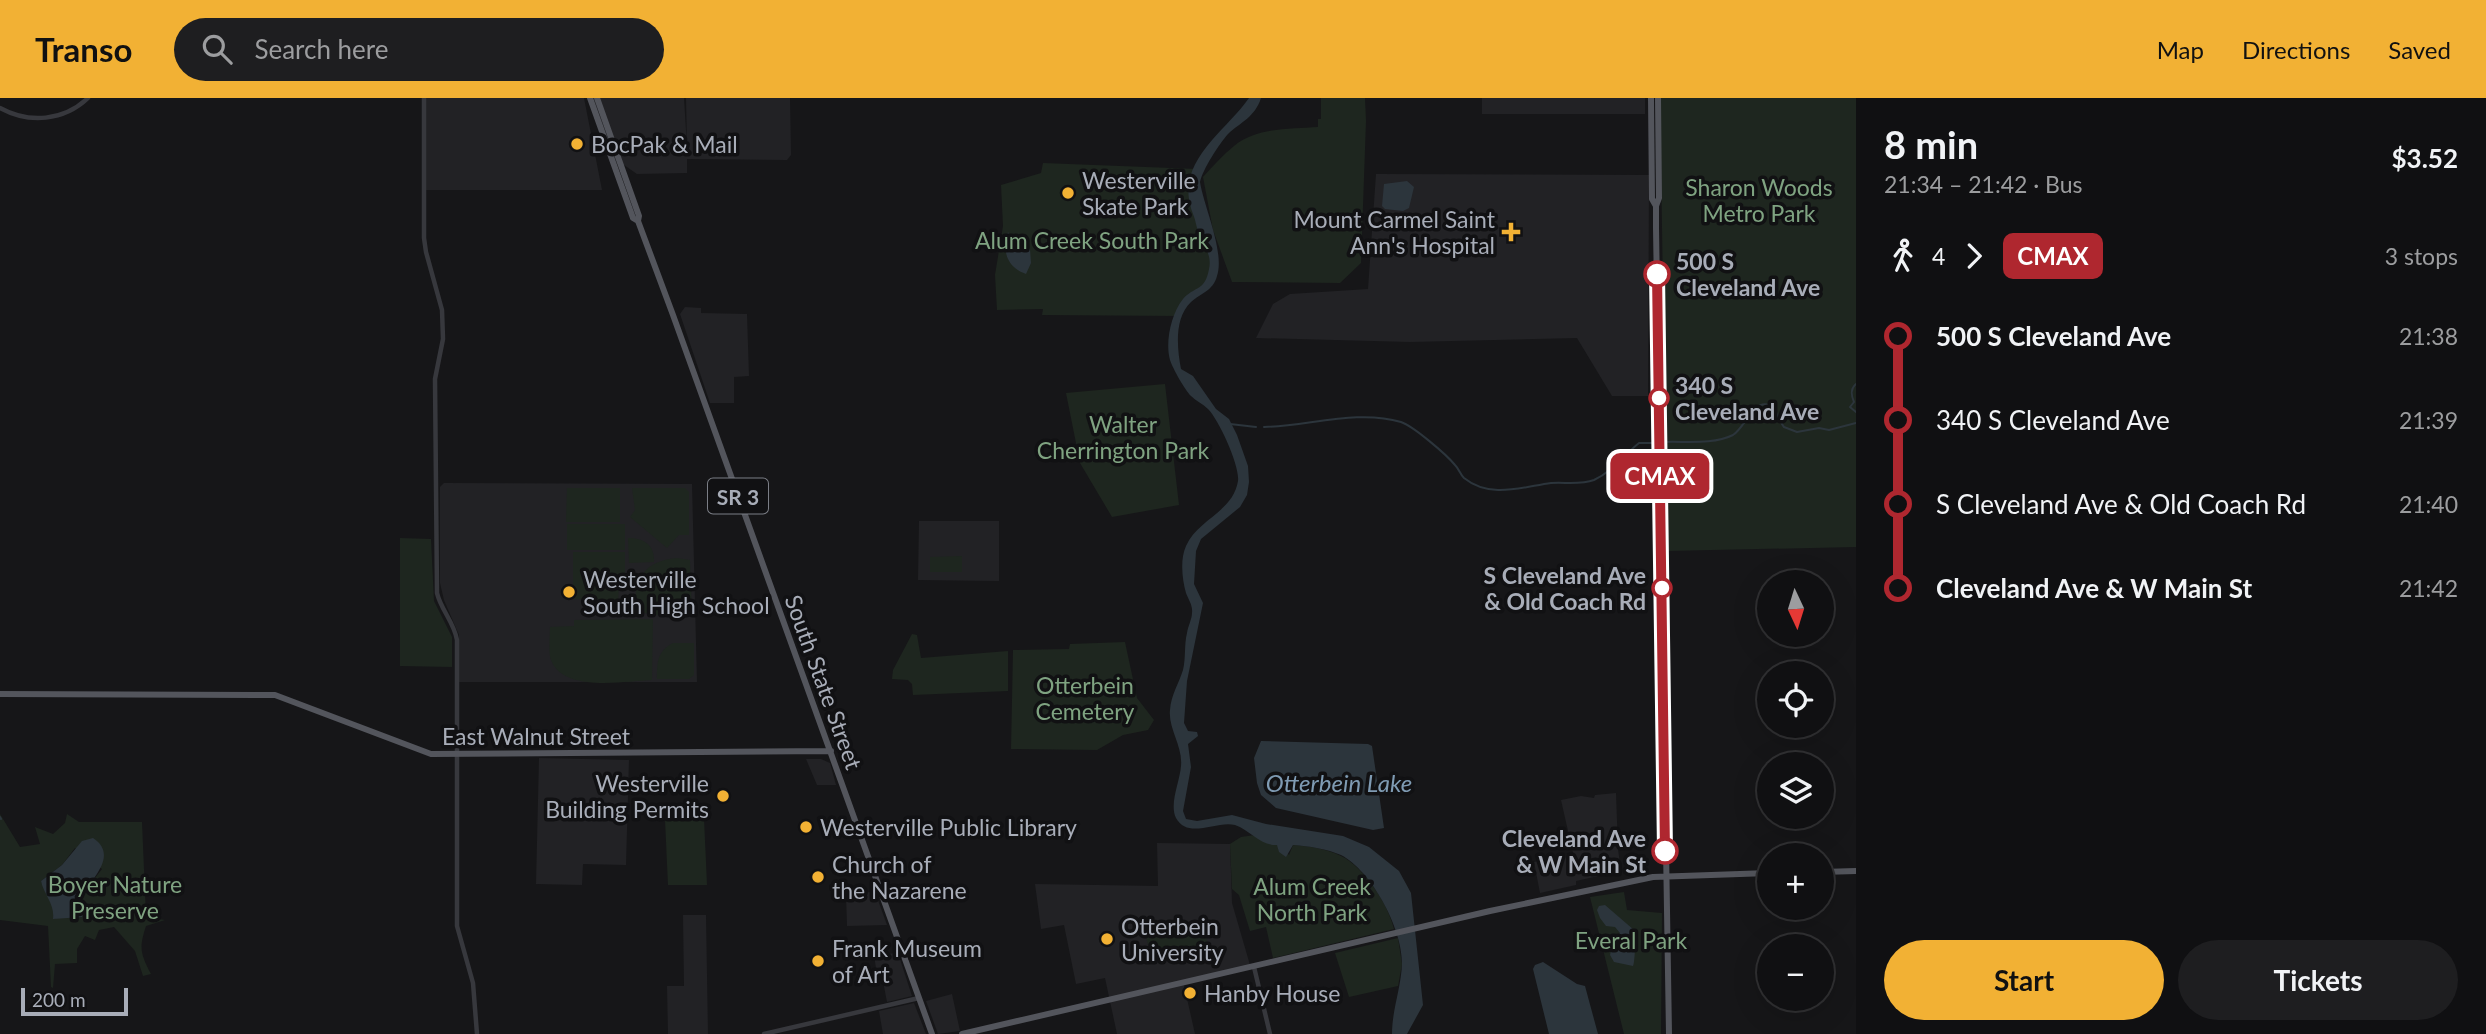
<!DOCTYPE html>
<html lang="en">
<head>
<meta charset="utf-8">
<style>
	:root { --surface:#101012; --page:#1e1e20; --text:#f1f3f6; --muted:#9c9d9f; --line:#303032; --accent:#f2b134 }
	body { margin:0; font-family:Lato,sans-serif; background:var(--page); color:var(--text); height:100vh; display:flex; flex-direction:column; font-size:26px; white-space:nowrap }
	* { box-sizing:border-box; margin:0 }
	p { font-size:23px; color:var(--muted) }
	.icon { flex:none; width:38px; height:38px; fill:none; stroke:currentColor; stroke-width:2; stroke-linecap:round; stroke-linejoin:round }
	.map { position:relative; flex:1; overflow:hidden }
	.details { display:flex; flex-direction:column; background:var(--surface); width:630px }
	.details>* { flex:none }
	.badge { padding:0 14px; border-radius:10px; font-size:24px; line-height:46px }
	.needle { width:46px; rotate:176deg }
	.controls { position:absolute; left:1757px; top:472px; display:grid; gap:14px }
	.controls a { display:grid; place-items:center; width:77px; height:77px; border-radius:50%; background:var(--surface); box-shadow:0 7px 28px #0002,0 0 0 2px var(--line); font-size:35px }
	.scale { position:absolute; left:21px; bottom:18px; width:107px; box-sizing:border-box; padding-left:7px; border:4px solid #a8adb8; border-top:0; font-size:19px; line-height:24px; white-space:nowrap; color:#a8adb8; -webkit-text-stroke:5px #111113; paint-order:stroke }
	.map>.badge { position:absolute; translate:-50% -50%; box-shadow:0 0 0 4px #fff }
	.legs { display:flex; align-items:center; gap:10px; height:77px; padding:0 28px; font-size:23px }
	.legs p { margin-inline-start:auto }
	.summary { display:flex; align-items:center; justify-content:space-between; height:119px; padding:0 28px }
	h1 { font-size:38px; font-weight:700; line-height:52px }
	.cta { display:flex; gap:14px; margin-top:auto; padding:14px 28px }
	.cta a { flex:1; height:80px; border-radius:42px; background:var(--accent); color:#111; font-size:28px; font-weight:700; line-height:80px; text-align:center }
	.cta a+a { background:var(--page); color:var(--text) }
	ul { padding:0 28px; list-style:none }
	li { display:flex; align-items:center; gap:24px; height:84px; font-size:26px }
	li i { display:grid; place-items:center; width:10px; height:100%; margin:0 9px; background:currentColor }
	li i::after { content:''; width:18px; height:18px; margin:-9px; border:5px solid; border-radius:50%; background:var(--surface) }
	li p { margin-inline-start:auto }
	li:first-child i { background:linear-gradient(#0000 50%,currentColor 0) }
	li:last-child i { background:linear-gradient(currentColor 50%,#0000 0) }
	header { display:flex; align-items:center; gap:42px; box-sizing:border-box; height:98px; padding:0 35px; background:var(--accent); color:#111 }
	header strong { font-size:33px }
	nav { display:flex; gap:38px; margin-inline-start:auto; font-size:24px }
	.search { width:490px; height:63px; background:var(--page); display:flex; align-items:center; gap:18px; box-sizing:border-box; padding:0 24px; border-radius:38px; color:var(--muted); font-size:26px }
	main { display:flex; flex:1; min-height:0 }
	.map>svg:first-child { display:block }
	.built { fill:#222225 }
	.green { fill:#1e261f; fill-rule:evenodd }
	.water { fill:#2c353c }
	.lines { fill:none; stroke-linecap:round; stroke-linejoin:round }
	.stream { stroke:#2c353c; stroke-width:2 }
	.minor { stroke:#37383d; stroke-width:4.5 }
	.major { stroke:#53555c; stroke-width:6 }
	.line-1-casing { stroke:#fff; stroke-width:16 }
	.line-1 { stroke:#af272f; stroke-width:10 }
	.poi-dot { fill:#f2b134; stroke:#111113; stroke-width:2.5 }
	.stop-1-dot { fill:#fff; stroke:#af272f; stroke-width:3.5 }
	.labels { text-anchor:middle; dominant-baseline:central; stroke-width:7; stroke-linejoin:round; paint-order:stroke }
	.shield { fill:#111113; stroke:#7b7e86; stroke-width:2 }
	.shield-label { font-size:21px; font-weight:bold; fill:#a8adb8 }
	.poi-label { font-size:23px; fill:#a8adb8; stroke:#111113; text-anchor:start }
	.park-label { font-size:23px; fill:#7fa381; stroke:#111113 }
	.stop-label { font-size:23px; font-weight:bold; fill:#a8adb8; stroke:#111113; text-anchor:start }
	.street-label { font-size:23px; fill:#a8adb8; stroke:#111113 }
	.water-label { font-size:24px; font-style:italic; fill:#7f9bb3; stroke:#111113 }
</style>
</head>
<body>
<header>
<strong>Transo</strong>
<div class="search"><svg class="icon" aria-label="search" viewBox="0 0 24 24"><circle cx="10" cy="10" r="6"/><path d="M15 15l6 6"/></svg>Search here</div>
<nav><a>Map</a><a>Directions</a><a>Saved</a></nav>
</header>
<main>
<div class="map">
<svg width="1856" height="936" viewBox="0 0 1856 936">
	<rect width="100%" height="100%" fill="#161618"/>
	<!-- built -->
	<path class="built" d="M424 0H584L602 92H424Z
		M590 0H684L687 48 686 0H790L791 57 787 62 687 61V75L637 76 611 58Z
		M1482 0H1645V16H1482Z
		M1376 76 1649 77 1648 298H1612L1577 240 1410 244 1256 240 1273 206 1290 196 1368 191Z
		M685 209 701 210V215L747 216 749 278 734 279V305H710L680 216Z
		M444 385 692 386 697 584H459V537L444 502 440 485V389Z
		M919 423H999V483L918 482Z
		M539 660 629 662 626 767 583 766 582 787 536 786Z
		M806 661H821L830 665 836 687H817Z
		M1616 695 1618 751 1621 773 1576 783V787L1540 795 1534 764 1573 755 1561 702 1581 698 1594 700 1595 697Z
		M1157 745 1230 746 1232 805 1250 867 1183 883 1195 936H1117L1105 880 1076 886 1064 827 1041 831 1035 786 1158 788Z
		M875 794 887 827 847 828 846 795Z
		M683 817H706L708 936H668L667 888H684Z
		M898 855 912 898 887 904 882 878 877 877 874 857Z
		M952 896 960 933 938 936 926 903Z
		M914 905 926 936H883L879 913Z"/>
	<!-- green -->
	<path class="green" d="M1321 0H1365L1366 23 1361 165 1340 185 1232 184 1213 132 1203 79C1213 68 1223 57 1234 48 1257 29 1291 31 1318 29V21H1321Z
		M1660 0H1856V449L1667 453Z
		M1043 65 1197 71 1214 171 1207 190 1188 203 1180 218 1042 217 1043 211 997 212 995 177 1003 128 1001 87 1041 75Z
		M1165 286 1179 407 1112 419 1080 365 1066 295Z
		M567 390H620V424H566Z
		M632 390H685L689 394V437H679L667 450 630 419 635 412Z
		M567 426H625V452H567Z
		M400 440 431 441 434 503 452 539V569L400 568Z
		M628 440C644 440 655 447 654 464L629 465Z
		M573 454H625V486L619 487 618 503 573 501Z
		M962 458V474H930V459Z
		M677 460 690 462 692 514C681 523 650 515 635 514 634 483 642 463 677 460Z
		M653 521 652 582C626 583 563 595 551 562 548 553 550 539 550 529L574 528V522Z
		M912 536 917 537 921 560 1008 553V593L913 597 912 586 908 582 892 581 893 572Z
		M1125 544 1137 600 1154 622 1148 632 1123 637 1097 652 1011 651 1013 552 1069 551 1070 546Z
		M673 545H694V577L689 581H657C657 565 657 553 673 545Z
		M0 716 20 749 40 746 35 729 53 736 65 725 67 716 79 724H142L146 819 165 822 146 828C139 850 140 855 151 876L143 878 135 853 114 829 99 832 95 842 85 838 77 851V865L55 866 53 890 51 889 48 828 0 822ZM75 750 102 771 80 799 85 809 54 821V811L41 783 62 767Z
		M704 720 707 787H668L665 722Z
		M1269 735 1289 757 1293 747C1309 748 1327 751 1341 758 1364 769 1388 806 1394 831L1273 860 1266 829 1250 833 1239 797 1232 791 1230 746 1241 739Z
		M1624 794 1627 812 1662 815 1661 936H1624L1590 799Z
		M1153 824 1203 825 1208 847 1151 859 1145 835Z
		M1398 840 1402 866 1398 888 1349 899 1335 855Z"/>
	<!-- water -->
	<path class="water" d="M1249 0H1261C1255 19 1241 24 1228 36 1219 46 1203 71 1200 84 1204 109 1225 154 1217 178 1213 193 1201 195 1191 204 1174 220 1177 250 1181 271L1193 278 1216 311 1229 321 1237 337 1248 368 1249 384 1247 397 1240 409 1201 441 1196 453 1194 486 1203 505 1187 583 1184 625 1188 633 1197 634 1198 638 1188 646 1191 669 1183 713 1186 721 1197 723 1232 717 1266 726 1343 738 1369 749 1399 773 1411 795 1423 907 1407 936H1392C1392 912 1401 890 1402 866 1403 832 1372 773 1341 757 1327 751 1309 748 1293 747L1286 759 1279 754 1277 747C1260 748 1250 732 1235 727 1217 722 1188 742 1176 720 1169 706 1180 683 1181 668 1183 648 1168 631 1170 612 1171 597 1179 585 1183 572 1186 560 1184 547 1187 535 1188 528 1192 521 1192 515 1193 507 1188 501 1186 495 1182 481 1180 461 1186 448 1198 421 1233 414 1238 383 1240 368 1219 322 1208 311 1203 306 1196 303 1191 298 1185 292 1173 271 1170 262 1165 244 1171 216 1183 201 1194 188 1205 194 1209 171 1213 154 1199 142 1196 126 1195 119 1191 113 1190 106 1179 61 1227 32 1249 0Z
		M1407 83 1414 89 1409 110 1403 113 1385 111 1382 108 1384 86Z
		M1008 134 1011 140 1030 151 1031 165 1026 176C1006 169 1002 152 1008 134Z
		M1261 643 1368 646 1372 648 1384 730 1373 732 1276 710 1261 697 1257 685 1254 660Z
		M93 740C119 757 92 781 80 799L85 809 82 819 53 821C55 806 44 797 41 783L62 767 82 743Z
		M1605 807 1634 832C1636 836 1635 864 1633 868L1614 864 1610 857 1612 849 1620 835 1615 829 1606 828 1600 820 1597 812 1599 808Z
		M1543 864 1577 886 1585 888 1598 936H1549L1533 871 1535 867Z"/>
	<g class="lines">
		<!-- stream -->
		<path class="stream" d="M1856 286C1850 291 1851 297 1854 304L1850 309 1856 314
			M1230 326 1256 329
			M1264 329C1308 328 1358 311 1401 324 1413 328 1446 356 1455 367 1459 371 1460 376 1464 380 1490 401 1522 389 1551 385 1565 384 1581 387 1594 382 1612 374 1624 357 1639 345H1653
			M1663 344C1685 343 1713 347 1733 337 1745 330 1753 301 1769 307 1777 311 1779 323 1784 329L1797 334 1819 330 1829 332 1856 325
			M0 719 1 721"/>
		<!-- minor -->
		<path class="minor" d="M424 0V140L426 154 442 212 443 241 435 281 437 495C441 512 454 524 457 542V828L473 885 477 936
			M0 10C29 26 64 23 88 0
			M1254 869 1270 936
			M764 936 919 900"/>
		<!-- major -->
		<path class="major" d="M590 0 633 120 638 123 673 217 932 936
			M597 0 639 118 638 123
			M1651 0 1652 101 1656 108
			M1658 0 1659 100 1656 108V130L1669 936
			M0 596 275 597 431 656 831 653
			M1822 774 1856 773
			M962 936 1490 813 1653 779 1769 775"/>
	</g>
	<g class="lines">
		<!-- line-1 casing -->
		<g class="line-1-casing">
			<path id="line-1" d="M1657 176 1665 753"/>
		</g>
		<!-- line-1 -->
		<use href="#line-1" class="line-1"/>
	</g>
	<!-- markers -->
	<g class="poi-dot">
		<circle cx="577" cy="46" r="7"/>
		<circle cx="1068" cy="95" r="7"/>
		<path d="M1507.5 123.5h7v7h7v7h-7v7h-7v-7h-7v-7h7z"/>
		<circle cx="569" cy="494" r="7"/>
		<circle cx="723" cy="698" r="7"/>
		<circle cx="806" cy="729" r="7"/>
		<circle cx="818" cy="779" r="7"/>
		<circle cx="1107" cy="841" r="7"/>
		<circle cx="818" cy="863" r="7"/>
		<circle cx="1190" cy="895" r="7"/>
	</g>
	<g class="stop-1-dot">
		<circle cx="1657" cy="176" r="12"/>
		<circle cx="1659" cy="300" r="9"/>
		<circle cx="1662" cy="490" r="9"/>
		<circle cx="1665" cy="753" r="12"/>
	</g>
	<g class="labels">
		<!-- shield labels -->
		<rect class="shield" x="708" y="380.5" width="60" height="35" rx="5"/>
		<g class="shield-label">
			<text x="738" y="398">SR 3</text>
		</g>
		<!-- poi labels -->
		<g class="poi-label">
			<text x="591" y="46">BocPak &amp; Mail</text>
			<text x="1082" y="82">Westerville<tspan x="1082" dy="26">Skate Park</tspan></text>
			<text x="1495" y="121" text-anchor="end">Mount Carmel Saint<tspan x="1495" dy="26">Ann's Hospital</tspan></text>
			<text x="583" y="481">Westerville<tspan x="583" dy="26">South High School</tspan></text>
			<text x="709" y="685" text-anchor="end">Westerville<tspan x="709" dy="26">Building Permits</tspan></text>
			<text x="820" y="729">Westerville Public Library</text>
			<text x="832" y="766">Church of<tspan x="832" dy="26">the Nazarene</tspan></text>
			<text x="1121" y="828">Otterbein<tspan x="1121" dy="26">University</tspan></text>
			<text x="832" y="850">Frank Museum<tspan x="832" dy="26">of Art</tspan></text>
			<text x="1204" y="895">Hanby House</text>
		</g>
		<!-- park labels -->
		<g class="park-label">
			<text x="1759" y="89">Sharon Woods<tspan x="1759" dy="26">Metro Park</tspan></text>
			<text x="1092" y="142">Alum Creek South Park</text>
			<text x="1123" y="326">Walter<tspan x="1123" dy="26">Cherrington Park</tspan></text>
			<text x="1085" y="587">Otterbein<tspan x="1085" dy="26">Cemetery</tspan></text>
			<text x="115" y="786">Boyer Nature<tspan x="115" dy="26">Preserve</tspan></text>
			<text x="1312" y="788">Alum Creek<tspan x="1312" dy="26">North Park</tspan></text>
			<text x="1631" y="842">Everal Park</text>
		</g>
		<!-- stop labels -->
		<g class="stop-label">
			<text x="1676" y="163">500 S<tspan x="1676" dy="26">Cleveland Ave</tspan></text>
			<text x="1675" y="287">340 S<tspan x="1675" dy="26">Cleveland Ave</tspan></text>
			<text x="1646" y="477" text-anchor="end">S Cleveland Ave<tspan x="1646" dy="26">&amp; Old Coach Rd</tspan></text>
			<text x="1646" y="740" text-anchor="end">Cleveland Ave<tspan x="1646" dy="26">&amp; W Main St</tspan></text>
		</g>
		<!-- street labels -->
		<g class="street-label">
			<text transform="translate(824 584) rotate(70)">South State Street</text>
			<text x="536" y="638">East Walnut Street</text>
		</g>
		<!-- water labels -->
		<g class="water-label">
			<text x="1339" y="684">Otterbein Lake</text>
		</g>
	</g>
</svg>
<div class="controls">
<a><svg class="needle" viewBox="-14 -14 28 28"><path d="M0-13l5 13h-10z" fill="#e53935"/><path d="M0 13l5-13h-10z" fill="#9c9d9f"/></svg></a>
<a><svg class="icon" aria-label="locate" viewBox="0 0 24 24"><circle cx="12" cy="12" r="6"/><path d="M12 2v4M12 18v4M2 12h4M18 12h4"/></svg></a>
<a><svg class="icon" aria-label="layers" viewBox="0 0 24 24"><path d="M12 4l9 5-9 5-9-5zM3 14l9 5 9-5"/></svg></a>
<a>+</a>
<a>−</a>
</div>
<div class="scale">200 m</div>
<b class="badge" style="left:1660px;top:378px;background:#af272f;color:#fff">CMAX</b>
</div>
<section class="details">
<div class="summary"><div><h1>8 min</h1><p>21:34 – 21:42 · Bus</p></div><b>$3.52</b></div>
<div class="legs"><svg class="icon" aria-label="walk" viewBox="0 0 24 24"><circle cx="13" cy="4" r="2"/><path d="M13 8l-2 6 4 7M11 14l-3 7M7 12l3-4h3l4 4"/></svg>4<svg class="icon" aria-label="forward" viewBox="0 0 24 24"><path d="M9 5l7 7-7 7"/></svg><b class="badge" style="background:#af272f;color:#fff">CMAX</b><p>3 stops</p></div>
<ul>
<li><i style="color:#af272f"></i><b>500 S Cleveland Ave</b><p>21:38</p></li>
<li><i style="color:#af272f"></i><span>340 S Cleveland Ave</span><p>21:39</p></li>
<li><i style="color:#af272f"></i><span>S Cleveland Ave &amp; Old Coach Rd</span><p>21:40</p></li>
<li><i style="color:#af272f"></i><b>Cleveland Ave &amp; W Main St</b><p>21:42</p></li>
</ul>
<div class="cta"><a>Start</a><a>Tickets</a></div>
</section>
</main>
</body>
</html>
